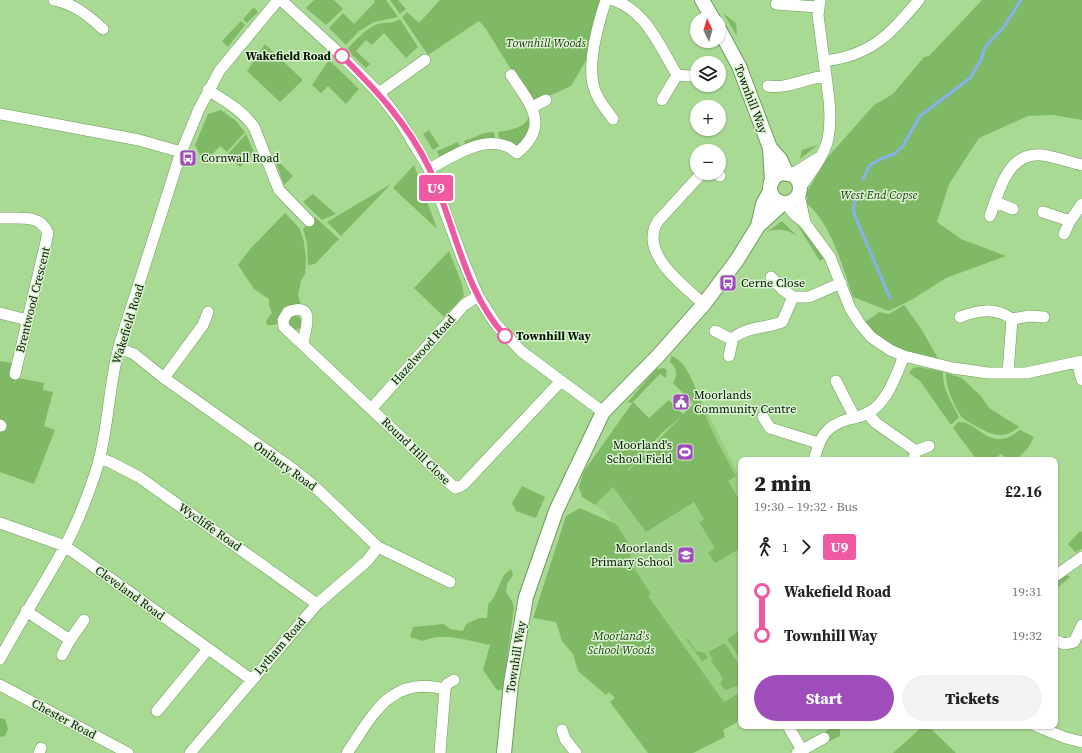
<!DOCTYPE html>
<html lang="en">
<head>
<meta charset="utf-8">
<style>
	:root { --surface:#fff; --page:#f2f2f2; --text:#222; --muted:#767676; --accent:#a04dbc }
	body { margin:0; font-family:"Source Serif 4",serif; background:var(--page); color:var(--text); height:100vh; display:flex; flex-direction:column; font-size:15px; white-space:nowrap }
	* { box-sizing:border-box; margin:0 }
	p { font-size:13px; color:var(--muted) }
	.icon { flex:none; width:22px; height:22px; fill:none; stroke:currentColor; stroke-width:2; stroke-linecap:round; stroke-linejoin:round }
	.map { position:relative; flex:1; overflow:hidden }
	.side { position:absolute; left:738px; top:457px; width:320px; height:272px; display:flex; flex-direction:column; background:var(--surface); border-radius:8px; box-shadow:0 1px 3px #0004 }
	.side>* { flex:none }
	.badge { padding:0 8px; border-radius:3px; font-size:14px; line-height:26px }
	.needle { width:26px; rotate:355deg }
	.fabs { position:absolute; left:690px; top:12px; display:grid; gap:8px }
	.fabs a { display:grid; place-items:center; width:36px; height:36px; border-radius:50%; background:var(--surface); box-shadow:0 1px 3px #0004; font-size:20px }
	.map>.badge { position:absolute; translate:-50% -50%; box-shadow:0 0 0 2px #fff }
	.legs { display:flex; align-items:center; gap:6px; height:44px; padding:0 16px; font-size:13px }
	.legs p { margin-inline-start:auto }
	.headline { display:flex; align-items:center; justify-content:space-between; height:68px; padding:0 16px }
	h1 { font-size:22px; font-weight:800; line-height:30px }
	.primary-button { display:flex; gap:8px; margin-top:auto; padding:8px 16px }
	.primary-button a { flex:1; height:46px; border-radius:24px; background:var(--accent); color:#fff; font-size:16px; font-weight:800; line-height:46px; text-align:center }
	.primary-button a+a { background:var(--page); color:var(--text) }
	ul { padding:0 16px; list-style:none }
	li { display:flex; align-items:center; gap:14px; height:44px; font-size:15px }
	li i { display:grid; place-items:center; width:6px; height:100%; margin:0 5px; background:currentColor }
	li i::after { content:''; width:10px; height:10px; margin:-5px; border:3px solid; border-radius:50%; background:var(--surface) }
	li p { margin-inline-start:auto }
	li:first-child i { background:linear-gradient(#0000 50%,currentColor 0) }
	li:last-child i { background:linear-gradient(currentColor 50%,#0000 0) }
	.map>svg:first-child { display:block }
	.built { fill:#9ace83 }
	.green { fill:#80b966; fill-rule:evenodd }
	.lines { fill:none; stroke-linecap:round; stroke-linejoin:round }
	.stream { stroke:#86b1ed; stroke-width:3 }
	.minor-casing { stroke:#6d9c59; stroke-width:12 }
	.tertiary-casing { stroke:#6d9c59; stroke-width:16 }
	.minor { stroke:#fff; stroke-width:11 }
	.tertiary { stroke:#fff; stroke-width:14 }
	.line-1-casing { stroke:#fff; stroke-width:9 }
	.line-1 { stroke:#ef59a1; stroke-width:6 }
	.stop-1-dot { fill:#fff; stroke:#ef59a1; stroke-width:2 }
	.labels { text-anchor:middle; dominant-baseline:central; stroke-width:3; stroke-linejoin:round; paint-order:stroke }
	.park-label { font-size:12px; font-style:italic; fill:#1d3a0d; stroke:#daf3d0 }
	.stop-label { font-size:12px; font-weight:bold; fill:#051600; stroke:#daf3d0; text-anchor:end }
	.street-label { font-size:12px; fill:#051600; stroke:#daf3d0 }
	.poi-label { font-size:12px; fill:#051600; stroke:#daf3d0; text-anchor:start }
</style>
</head>
<body>
<div class="map">
<svg width="1082" height="753" viewBox="0 0 1082 753">
	<rect width="100%" height="100%" fill="#a9da94"/>
	<!-- built -->
	<path class="built" d="M700 397 741 480V692L724 703 639 591 631 565 629 544 603 510 595 505Z"/>
	<!-- green -->
	<path class="green" d="M314 0H334L343 9 326 25 306 8Z
		M374 0H386L398 17 374 22 359 31 346 45 329 28 343 13 354 24 375 2Z
		M390 0H398L406 9 400 14Z
		M440 0H601L587 59 571 86 540 100 529 99 486 29 479 21 428 55 402 17 407 12 419 23Z
		M982 0H1082V120L1053 115 1028 116 979 138 949 184 937 222 961 239 1006 256 946 278 913 299 889 311 853 297C843 268 831 223 807 204V192L827 158 874 105 893 94 924 57 929 56Z
		M254 7 258 12 247 23 243 19Z
		M723 13 736 23 737 36Z
		M400 19 418 47 406 58 384 33 372 45 366 40 356 51 370 64 366 68 352 55 348 48C357 39 366 28 378 24 386 22 393 24 400 19Z
		M241 21 245 25 228 47 222 41Z
		M265 44 303 80 280 102 247 71Z
		M329 60 359 89 346 104 328 86 321 93 312 85Z
		M221 110 236 121 245 132 227 152 220 146 204 163 195 145 208 114Z
		M531 113C534 127 527 139 516 146L499 138 498 132C512 130 526 128 531 113Z
		M429 130 439 146 433 150 423 134Z
		M494 132 495 138H486L466 146 464 141 485 133Z
		M246 134 253 150 251 156 240 167 227 155Z
		M458 142 461 149 440 158 437 151Z
		M818 145 800 159 802 150Z
		M274 157 293 176 284 185Z
		M414 165 437 229 393 188Z
		M391 184 341 236 327 222Z
		M313 194 336 214 322 220 303 202Z
		M285 213 300 229 304 242 306 257 305 274 301 281 298 295 301 306C291 314 281 327 267 325L266 321 272 313 269 305V299L254 289 238 265 250 249Z
		M315 217 339 239 315 264 308 265 307 243 303 229Z
		M782 221 797 236C787 229 778 228 767 232Z
		M796 223 826 257 820 261Z
		M449 251 462 284 464 296 444 317 414 288Z
		M904 305 920 327 939 360C908 352 888 347 864 323L879 312 889 314Z
		M288 323a7 7 0 1 1 14 0a7 7 0 1 1-14 0Z
		M671 356C690 361 700 402 707 418 714 438 726 457 736 476L728 481 741 503V548L715 563 708 553 715 548 699 522 704 519 694 502 646 532 613 487 595 505 582 497 579 487 584 471 633 402 627 403 656 369 664 368 667 371 666 378 660 374 633 402 649 418 669 400 683 414 694 404 673 383C678 375 677 368 670 362ZM682 416 628 471H627L663 432Z
		M0 361 11 363V375L13 377 44 383 43 390 53 392 44 426 55 430 34 484 0 472Z
		M919 367 943 372C942 388 952 403 959 417L951 425 920 381 909 373 913 368Z
		M946 373 962 378 981 396 989 408 1019 427C1003 441 990 434 974 425 970 423 964 420 961 416 954 406 945 386 946 373Z
		M958 422C978 420 990 455 1020 430L1034 437 1028 448 1016 460H1008L1001 454 992 460H977L953 428Z
		M522 486 545 497 536 518 516 511 512 503Z
		M580 508 616 524 629 544 632 565 651 594 648 596 724 702 741 692V720L723 730 725 737 693 753H648L610 702 615 698 609 692 606 695 578 671 573 654 562 641 556 622 533 618 566 516Z
		M1080 531 1082 532V549L1075 552 1068 544Z
		M511 569 513 575 507 584 506 592 512 601 514 608 504 679 506 686 502 690H497L483 670 490 645C470 641 442 631 423 641L410 637 413 627 444 624 450 629 463 631 466 624 479 618H487L488 605 494 597 504 575Z
		M1066 575 1070 577 1055 590V583Z
		M741 630V652L737 654 727 639Z
		M686 639H688L696 651 705 653 708 658 702 661Z
		M725 643 741 668V685L725 690 720 683 723 678 711 661 713 659 708 652Z
		M0 718 5 719 8 729 5 736 0 737Z
		M835 726H840V736L828 742 823 733Z
		M923 726H928L956 753H893Z"/>
	<g class="lines">
		<!-- stream -->
		<path class="stream" d="M863 179 870 165 881 159 894 154 903 146 920 116 970 78 981 60 985 47 1003 28 1021 0
			M856 198 853 209 855 216 890 298"/>
		<!-- minor casing -->
		<g class="minor-casing">
			<path id="minor" d="M54 0C73 3 89 16 103 29
				M281 0 340 54 379 93 400 121 429 169 463 260 478 296 495 323 521 351 603 412
				M606 0C598 24 588 60 593 84 596 98 605 108 613 119
				M614 0C647 12 660 47 677 75L688 76
				M820 0 818 15 824 61
				M776 4 818 7
				M768 86C788 89 805 78 826 76
				M208 90C225 101 242 110 254 127L279 190 309 221
				M379 93 425 60
				M662 100 677 75
				M532 107 546 100
				M0 114 139 140 181 152
				M429 169C450 158 481 136 506 146 510 147 514 151 517 153 551 125 530 104 511 75
				M702 173 658 221C638 252 683 286 704 304
				M716 173 720 176
				M791 175 818 158
				M800 188C810 174 824 156 828 139 833 114 827 86 824 61 871 56 890 34 919 0
				M799 194 805 223
				M995 202 1013 209
				M785 203 795 215 805 223 830 257 850 308 860 324 871 337 890 350 904 356 953 368 988 373H1026L1082 361
				M1043 212 1070 221 1082 204
				M990 216C999 191 1008 151 1042 155 1056 157 1069 162 1082 165
				M0 218C18 219 40 213 48 233L15 374
				M1064 234 1070 221
				M771 277 782 289 793 297
				M0 313 27 320
				M960 317C979 310 995 307 1012 319L1029 316 1044 317
				M715 331 731 339
				M731 339C748 326 763 329 782 322L793 297H809L841 283
				M303 343C305 330 317 301 288 312L283 320 284 327 455 488 463 485 560 382
				M119 348 134 354 164 378 293 469 312 484 378 547 450 582
				M729 356 732 342 731 339
				M1077 362 1082 380
				M1008 373 1012 319
				M164 378 203 325 208 312
				M836 381 855 418
				M372 408 464 305 478 296
				M867 413 876 423 916 451
				M763 417 770 428 818 443
				M0 425 1 426
				M100 458 110 462 139 477 317 604
				M814 460C820 437 825 426 849 419 858 417 867 415 874 409 889 397 897 373 904 356
				M913 460 916 451 929 446
				M0 523 65 546 252 680
				M1055 576 1082 557
				M26 611 70 640
				M1055 640 1064 644 1074 642 1082 625
				M62 655 70 640 84 620
				M0 659C20 621 44 585 65 546 77 524 87 498 95 474 109 431 108 386 120 343L180 155 199 109 220 70 278 0
				M0 685 128 753
				M157 711 208 649
				M788 726 802 750
				M1036 726 1066 738 1082 742
				M562 730 565 739 576 753
				M39 753 41 748
				M190 753 317 604 367 561 378 547
				M347 753C373 715 390 675 445 689
				M440 753 445 689 447 684 454 680
				M797 753 824 738"/>
		</g>
		<!-- tertiary casing -->
		<g class="tertiary-casing">
			<path id="tertiary" d="M702 0 713 19
				M719 29 739 66 770 148 780 159 787 174
				M770 148 772 182
				M770 188a15 15 0 1 1 30 0a15 15 0 1 1-30 0Z
				M758 226 763 204 770 191
				M504 753 511 683 526 597 556 511 603 412 658 356 704 304 737 260 758 226 783 203"/>
		</g>
		<!-- minor -->
		<use href="#minor" class="minor"/>
		<!-- tertiary -->
		<use href="#tertiary" class="tertiary"/>
	</g>
	<g class="lines">
		<!-- line-1 casing -->
		<g class="line-1-casing">
			<path id="line-1" d="M342 56C376 90 408 124 429 168 455 223 463 290 505 336"/>
		</g>
		<!-- line-1 -->
		<use href="#line-1" class="line-1"/>
	</g>
	<!-- icons -->
	<defs>
		<g id="bus-square" transform="scale(0.9)"><rect x="-9" y="-9" width="18" height="18" rx="4" fill="#a04dbc" stroke="#daf3d0"/><path d="M-5-6H5V4H4V6H2V4H-2V6H-4V4H-5ZM-3.5-4V0h7V-4ZM-3.5 1.2v1.5H-2V1.2ZM2 1.2v1.5H3.5V1.2Z" fill="#fff"/></g>
		<g id="civic-square" transform="scale(0.9)"><rect x="-9" y="-9" width="18" height="18" rx="4" fill="#a04dbc" stroke="#daf3d0"/><path d="M-.6-6.5H3V-4.5H.6V-3L4-1V1h2V6H-6V1h2V-1L-.6-3ZM-1.2 2.5V6h2.4V2.5Z" fill="#fff"/></g>
		<g id="stadium-square" transform="scale(0.9)"><rect x="-9" y="-9" width="18" height="18" rx="4" fill="#a04dbc" stroke="#daf3d0"/><path d="M0-5a6.5 5 0 1 0 0 10a6.5 5 0 1 0 0-10ZM-3.5-1.8h7v3.6h-7Z" fill="#fff"/></g>
		<g id="school-square" transform="scale(0.9)"><rect x="-9" y="-9" width="18" height="18" rx="4" fill="#a04dbc" stroke="#daf3d0"/><path d="M0-5L7-2L0 1L-7-2ZM-4 1L0 2.5L4 1V4Q0 6-4 4Z" fill="#fff"/></g>
	</defs>
	<g fill-rule="evenodd">
		<use href="#bus-square" x="188" y="158"/>
		<use href="#bus-square" x="728" y="283"/>
		<use href="#civic-square" x="681" y="402"/>
		<use href="#stadium-square" x="685" y="452"/>
		<use href="#school-square" x="686" y="555"/>
	</g>
	<!-- markers -->
	<g class="stop-1-dot">
		<circle cx="342" cy="56" r="7"/>
		<circle cx="505" cy="336" r="7"/>
	</g>
	<g class="labels">
		<!-- park labels -->
		<g class="park-label">
			<text x="546" y="43">Townhill Woods</text>
			<text x="879" y="195">West End Copse</text>
			<text x="621" y="636">Moorland's<tspan x="621" dy="14">School Woods</tspan></text>
		</g>
		<!-- stop labels -->
		<g class="stop-label">
			<text x="331" y="56">Wakefield Road</text>
			<text x="516" y="336" text-anchor="start">Townhill Way</text>
		</g>
		<!-- street labels -->
		<g class="street-label">
			<text transform="translate(751 99) rotate(69)">Townhill Way</text>
			<text transform="translate(33 300) rotate(-76)">Brentwood Crescent</text>
			<text transform="translate(128 324) rotate(-73)">Wakefield Road</text>
			<text transform="translate(423 350) rotate(-48)">Hazelwood Road</text>
			<text transform="translate(416 451) rotate(44)">Round Hill Close</text>
			<text transform="translate(285 466) rotate(36)">Onibury Road</text>
			<text transform="translate(210 527) rotate(35)">Wycliffe Road</text>
			<text transform="translate(130 593) rotate(36)">Cleveland Road</text>
			<text transform="translate(280 646) rotate(-49)">Lytham Road</text>
			<text transform="translate(516 657) rotate(-81)">Townhill Way</text>
			<text transform="translate(64 719) rotate(28)">Chester Road</text>
		</g>
		<!-- poi labels -->
		<g class="poi-label">
			<text x="201" y="158">Cornwall Road</text>
			<text x="741" y="283">Cerne Close</text>
			<text x="694" y="395">Moorlands<tspan x="694" dy="14">Community Centre</tspan></text>
			<text x="672" y="445" text-anchor="end">Moorland's<tspan x="672" dy="14">School Field</tspan></text>
			<text x="673" y="548" text-anchor="end">Moorlands<tspan x="673" dy="14">Primary School</tspan></text>
		</g>
	</g>
</svg>
<div class="fabs">
<a><svg class="needle" viewBox="-14 -14 28 28"><path d="M0-13l5 13h-10z" fill="#e53935"/><path d="M0 13l5-13h-10z" fill="#767676"/></svg></a>
<a><svg class="icon" aria-label="layers" viewBox="0 0 24 24"><path d="M12 4l9 5-9 5-9-5zM3 14l9 5 9-5"/></svg></a>
<a>+</a>
<a>−</a>
</div>
<b class="badge" style="left:436px;top:188px;background:#ef59a1;color:#fff">U9</b>
<section class="side">
<div class="headline"><div><h1>2 min</h1><p>19:30 – 19:32 · Bus</p></div><b>£2.16</b></div>
<div class="legs"><svg class="icon" aria-label="walk" viewBox="0 0 24 24"><circle cx="13" cy="4" r="2"/><path d="M13 8l-2 6 4 7M11 14l-3 7M7 12l3-4h3l4 4"/></svg>1<svg class="icon" aria-label="forward" viewBox="0 0 24 24"><path d="M9 5l7 7-7 7"/></svg><b class="badge" style="background:#ef59a1;color:#fff">U9</b></div>
<ul>
<li><i style="color:#ef59a1"></i><b>Wakefield Road</b><p>19:31</p></li>
<li><i style="color:#ef59a1"></i><b>Townhill Way</b><p>19:32</p></li>
</ul>
<div class="primary-button"><a>Start</a><a>Tickets</a></div>
</section>
</div>
</body>
</html>
